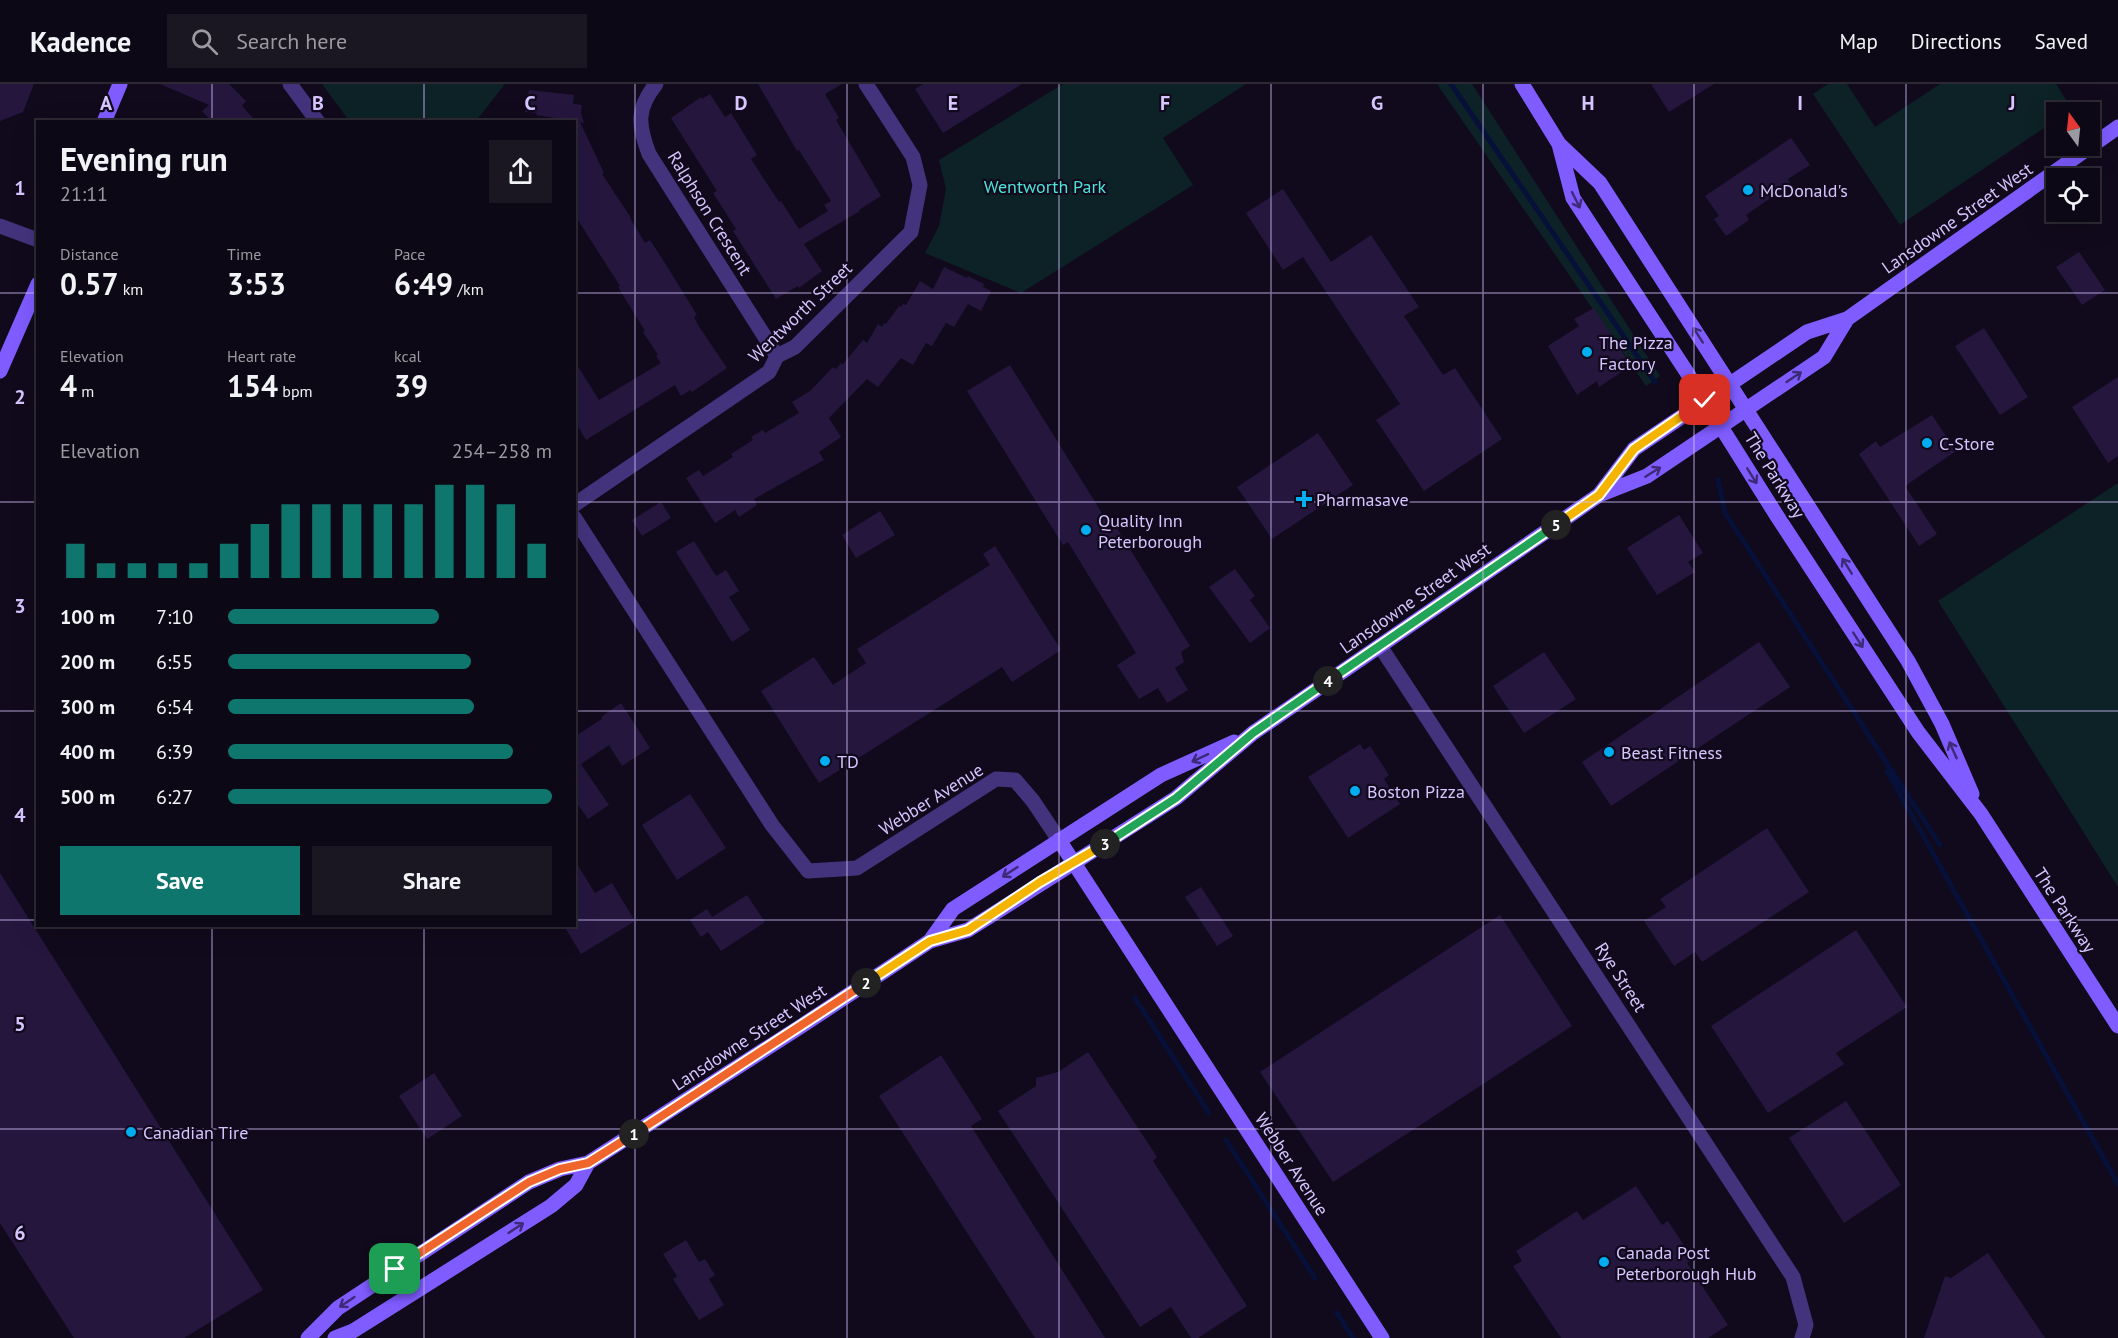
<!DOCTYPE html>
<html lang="en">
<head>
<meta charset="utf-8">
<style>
	body { margin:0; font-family:"PT Sans",sans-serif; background:#1a1622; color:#f1f3f6; height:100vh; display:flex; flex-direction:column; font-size:22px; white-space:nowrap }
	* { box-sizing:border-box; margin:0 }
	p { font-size:20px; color:#9a9aa0 }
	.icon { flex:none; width:33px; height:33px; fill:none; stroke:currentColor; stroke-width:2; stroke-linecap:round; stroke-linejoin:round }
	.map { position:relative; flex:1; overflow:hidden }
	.sheet { position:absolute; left:36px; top:36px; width:540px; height:807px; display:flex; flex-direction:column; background:#0c0815; border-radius:0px; box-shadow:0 6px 24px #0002,0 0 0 2px #2c2934 }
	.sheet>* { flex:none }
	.needle { width:39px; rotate:345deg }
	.fabs { position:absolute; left:2046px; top:18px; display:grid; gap:12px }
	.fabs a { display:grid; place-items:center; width:54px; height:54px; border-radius:0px; background:#0c0815; box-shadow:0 6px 24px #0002,0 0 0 2px #2c2934; font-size:30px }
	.pin { position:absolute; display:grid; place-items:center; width:51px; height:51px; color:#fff; margin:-26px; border-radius:12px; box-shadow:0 3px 9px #0006 }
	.km { position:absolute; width:30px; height:30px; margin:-15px; border-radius:50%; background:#222; color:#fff; font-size:16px; line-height:30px; text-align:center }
	.round { display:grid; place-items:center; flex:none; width:63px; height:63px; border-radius:0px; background:#1a1622 }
	.headline { display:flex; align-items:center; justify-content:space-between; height:102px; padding:0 24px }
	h1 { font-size:33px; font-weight:600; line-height:45px }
	.stats { display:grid; grid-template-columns:repeat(3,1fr); gap:9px; height:102px; padding:6px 24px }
	.stats div { display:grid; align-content:center }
	.stats b { font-size:30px; font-weight:600 }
	.stats small { font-size:16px; font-weight:400 }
	.stats p { font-size:16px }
	.chart { height:168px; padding:12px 24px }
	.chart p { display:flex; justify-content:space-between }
	.chart svg { width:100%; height:108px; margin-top:6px; stroke:#0f766e; stroke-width:6 }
	.primary-button { display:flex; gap:12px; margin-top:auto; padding:12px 24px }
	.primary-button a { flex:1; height:69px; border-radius:0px; background:#0f766e; color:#fff; font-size:24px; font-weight:600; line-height:69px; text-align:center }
	.primary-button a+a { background:#1a1622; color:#f1f3f6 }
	ul { padding:0 24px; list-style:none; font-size:20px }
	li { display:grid; grid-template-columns:96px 72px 1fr; align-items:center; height:45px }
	li i { height:15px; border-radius:8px; background:#0f766e }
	header { display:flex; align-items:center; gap:36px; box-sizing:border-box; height:84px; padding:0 30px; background:#0c0815; border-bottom:2px solid #2c2934 }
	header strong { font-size:28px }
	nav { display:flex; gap:33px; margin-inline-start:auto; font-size:21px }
	.search { width:420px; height:54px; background:#1a1622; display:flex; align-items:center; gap:15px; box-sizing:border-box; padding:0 21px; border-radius:0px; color:#9a9aa0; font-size:22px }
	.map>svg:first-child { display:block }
	.green { fill:#0d2226 }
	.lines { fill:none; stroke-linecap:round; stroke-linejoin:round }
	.stream { stroke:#061039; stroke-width:5 }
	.building { fill:#25163e }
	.street { stroke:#43337d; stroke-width:15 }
	.secondary { stroke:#7e5cff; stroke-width:15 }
	.oneway { stroke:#3c2b77 }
	.split-1-casing { stroke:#fff; stroke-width:12 }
	.split-2-casing { stroke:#fff; stroke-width:12 }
	.split-3-casing { stroke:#fff; stroke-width:12 }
	.split-4-casing { stroke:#fff; stroke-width:12 }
	.split-5-casing { stroke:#fff; stroke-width:12 }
	.split-6-casing { stroke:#fff; stroke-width:12 }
	.split-1 { stroke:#f0652b; stroke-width:8 }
	.split-2 { stroke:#f0652b; stroke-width:8 }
	.split-3 { stroke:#f5b400; stroke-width:8 }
	.split-4 { stroke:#22a559; stroke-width:8 }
	.split-5 { stroke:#22a559; stroke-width:8 }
	.split-6 { stroke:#f5b400; stroke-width:8 }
	.grid { fill:none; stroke:#d6c5ff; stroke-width:1.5; stroke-opacity:0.55 }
	.poi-dot { fill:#00adf0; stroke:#100a1c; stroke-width:2 }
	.labels { text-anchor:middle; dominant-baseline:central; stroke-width:4.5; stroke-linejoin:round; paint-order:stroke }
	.park-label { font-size:18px; fill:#4de3d8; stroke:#100a1c }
	.poi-label { font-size:18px; fill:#d6c5ff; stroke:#100a1c; text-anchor:start }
	.street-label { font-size:18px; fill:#d6c5ff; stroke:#100a1c }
	.grid-label { font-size:20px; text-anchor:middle; font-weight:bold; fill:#d6c5ff; stroke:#100a1c; stroke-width:4.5; stroke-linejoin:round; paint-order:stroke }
</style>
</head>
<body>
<header>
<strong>Kadence</strong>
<div class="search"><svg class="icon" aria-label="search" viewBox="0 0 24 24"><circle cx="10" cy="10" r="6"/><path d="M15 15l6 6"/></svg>Search here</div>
<nav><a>Map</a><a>Directions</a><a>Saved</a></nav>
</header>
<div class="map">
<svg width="2118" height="1254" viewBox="0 0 2118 1254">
	<rect width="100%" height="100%" fill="#100a1c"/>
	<path class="green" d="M322,0H505L476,37L350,38Z
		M1063,0H1246L1163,54L1193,101L1021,209L925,169L939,142L946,105L939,76Z
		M1437,0H1472L1660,292L1646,302Z
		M1828,0H1847L1875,43L1940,0H2056L2072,25L2067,28H2056V36L1900,141L1813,10Z
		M2118,399V803L1938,517Z"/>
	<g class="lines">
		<path class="stream" d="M1451,0L1655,298
			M1718,396L1725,429L1940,761L1865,646
			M1887,687L2118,1100
			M1135,914L1209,1029
			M1226,1056L1315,1194
			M1337,1229L1353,1254"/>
	</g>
	<path class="building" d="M0,0H34L23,28L0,37Z
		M160,0H229L246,17L242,22L257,38H212L202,27L209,21Z
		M758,0H842L825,10L839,34L836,36L881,112L859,126L860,127L804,160L822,187L799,204L798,202L776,215L733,147L736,145L713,109L717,107L671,34L701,13L702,15L710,10L725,33L731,29L757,71L751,75L779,118L781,117L799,145L828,127L824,121L831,117L799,66L797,67Z
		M923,0H1022L943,49L915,5Z
		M1651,0H1714L1669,28Z
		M529,6L574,11L573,20L582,21L581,29L584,39L580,38L604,89L602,90L631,134H630L645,159L650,156L663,176L697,231L694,233L698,241L727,284L692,308L690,306L681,312L675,301L586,356L574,336V276L599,316L661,279L656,272L658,271L643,248L645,247L618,203L620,202L574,130V37L536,31L537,29L525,28Z
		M1791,54L1810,81L1788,95L1791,100L1746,131L1749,136L1726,152L1714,135L1719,132L1705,112Z
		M1283,105L1331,178L1371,151L1419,223L1404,232L1443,291L1455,284L1502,355L1424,407L1376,336L1400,320L1303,173L1283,186L1246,129Z
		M2079,168L2105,206L2082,221L2056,183Z
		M944,183L967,194L968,192L984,200L983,203L991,207L981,227L968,220L954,243L946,239L932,262L926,259L913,281L901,274L878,303L867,295L829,334L841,353L819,368L824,376L754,415L757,421L739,433L735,426L715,439L686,394L699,386L703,392L733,373L731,370L753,356L751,353L763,346L765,349L799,329L792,318L810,307L833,283L836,285L841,279L843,280L863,256L867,259L878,240L882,243L884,239L886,240L899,222L901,223L903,220L906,221L920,197L933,205Z
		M1594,224L1626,274L1623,287L1599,303L1597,297L1577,311L1548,262L1579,242L1574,235Z
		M1984,244L2028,313L2000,331L1955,262Z
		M1010,281L1105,434L1109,431L1190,562L1181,568L1184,578L1175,584L1188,606L1167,619L1158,604L1139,615L1117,581L1136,569L1068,458L1063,461L967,307Z
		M2118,293V372L2108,379L2072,323Z
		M1932,331L1956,367L1905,402L1937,450L1919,462L1859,370L1876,357L1880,363Z
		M1318,349L1353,401L1272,455L1237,403Z
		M661,418L671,434L642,452L632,436Z
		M880,427L895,451L856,474L842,451Z
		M1679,431L1703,469L1688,478L1695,488L1657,511L1627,464Z
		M694,457L716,492L726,486L739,507L729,513L750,546L732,558L676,468Z
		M995,462L1061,566L1012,598L1002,583L819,699L761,607L814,573L833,601L866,579L857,565L990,481L983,470Z
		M1235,485L1255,512L1250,516L1270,544L1250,559L1209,503Z
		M1759,558L1790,603L1611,722L1582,678Z
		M1544,568L1576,615L1524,649L1493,602Z
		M621,619L650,664L622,682L609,661L581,680L609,721L588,735L574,715V653L602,635L601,633Z
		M1360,660L1364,666L1370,662L1389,691L1384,695L1400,720L1348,754L1308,693Z
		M690,710L726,764L677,796L642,741Z
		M1767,744L1809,808L1702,878L1695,868L1674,882L1644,837L1666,823L1660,815Z
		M574,775L595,809L612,799L635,837L581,870L564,842H574Z
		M0,789L263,1206L184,1254H74L0,1139Z
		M1201,803L1233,852L1217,862L1185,813Z
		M747,811L765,838L721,867L708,848L701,853L690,836L707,825L712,833Z
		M1500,831L1572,942L1333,1098L1260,988Z
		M1856,846L1907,923L1836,969L1844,980L1768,1029L1711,942Z
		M1088,968L1157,1073L1153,1077L1247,1222L1198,1254H1191L1171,1223L1140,1243L998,1027L1036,1002V994L1058,988Z
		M941,971L982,1035L971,1042L1105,1254H1035L879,1012Z
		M434,989L462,1032L427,1055L399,1012Z
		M1846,1017L1901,1101L1844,1139L1789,1054Z
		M1636,1102L1662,1141L1668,1137L1693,1175L1687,1179L1728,1241L1708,1254H1561L1513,1182L1522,1177L1516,1167L1577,1127L1583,1136Z
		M686,1156L699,1178L705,1175L715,1191L709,1195L724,1221L699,1236L673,1195L677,1192L663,1170Z
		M1988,1169L2045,1254H1924L1945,1192L1951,1194Z"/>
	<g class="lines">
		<path class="street" d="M290,0L318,38
			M656,0C636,25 638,41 649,70L777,272
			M0,142L38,156
			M574,421L769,288L777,272L795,263L911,148L920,101L913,73L866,0
			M574,433L772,741L808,787L857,784L996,695L1015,696L1033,717L1059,756
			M1380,562L1793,1193L1806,1241L1802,1254"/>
		<path class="secondary" d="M1522,0L1559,60L1600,99L1873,523L1908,577L1942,640L1972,710
			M104,38L120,0
			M1559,60L1573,114L1686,287L1777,432L1918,648L1981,730L2118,942
			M0,287L38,200
			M1599,411L1634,365L1807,248L1847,235L2118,43
			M1059,756L1382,1254
			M930,857L953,825L1161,691L1234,658
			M308,1254L338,1224L529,1098L560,1085L588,1079L803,941L930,857L968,846L1176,714L1253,649L1573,429L1599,411L1647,392L1824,273L1847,235
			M335,1254L353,1247L551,1122L576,1101L588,1079"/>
	</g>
	<defs><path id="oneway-shaft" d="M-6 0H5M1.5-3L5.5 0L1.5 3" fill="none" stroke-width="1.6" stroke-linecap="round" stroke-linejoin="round" transform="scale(1.5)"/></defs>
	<g class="oneway">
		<use href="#oneway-shaft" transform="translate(1576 116) rotate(63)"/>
		<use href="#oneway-shaft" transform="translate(1698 251) rotate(-123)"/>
		<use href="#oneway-shaft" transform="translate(1794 293) rotate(-34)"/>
		<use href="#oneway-shaft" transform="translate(1653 388) rotate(-32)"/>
		<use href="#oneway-shaft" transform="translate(1752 392) rotate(58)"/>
		<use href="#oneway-shaft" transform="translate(1847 482) rotate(-122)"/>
		<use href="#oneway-shaft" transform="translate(1858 556) rotate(57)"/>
		<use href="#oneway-shaft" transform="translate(1953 666) rotate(-114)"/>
		<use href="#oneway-shaft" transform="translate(1200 674) rotate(155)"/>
		<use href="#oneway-shaft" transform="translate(1010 788) rotate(147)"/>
		<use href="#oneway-shaft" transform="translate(516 1144) rotate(-33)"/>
		<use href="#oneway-shaft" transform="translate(347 1218) rotate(146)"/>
	</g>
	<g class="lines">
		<defs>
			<path id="split-1" d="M395,1185L529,1098L560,1085L588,1079L634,1050"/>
			<path id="split-2" d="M634,1050L866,899"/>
			<path id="split-3" d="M866,899L930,857L968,846L1040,798L1105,760"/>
			<path id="split-4" d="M1105,760L1176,714L1253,649L1328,597"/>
			<path id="split-5" d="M1328,597L1556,441"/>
			<path id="split-6" d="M1556,441L1599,411L1634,365L1705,316"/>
		</defs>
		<use href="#split-1" class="split-1-casing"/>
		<use href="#split-2" class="split-2-casing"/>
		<use href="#split-3" class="split-3-casing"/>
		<use href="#split-4" class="split-4-casing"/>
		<use href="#split-5" class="split-5-casing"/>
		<use href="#split-6" class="split-6-casing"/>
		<use href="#split-1" class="split-1"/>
		<use href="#split-2" class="split-2"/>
		<use href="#split-3" class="split-3"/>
		<use href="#split-4" class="split-4"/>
		<use href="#split-5" class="split-5"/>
		<use href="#split-6" class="split-6"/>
	</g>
	<path class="grid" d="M212,0V38M424,0V38M635,0V1254M847,0V1254M1059,0V1254M1271,0V1254M1483,0V1254M1694,0V1254M1906,0V1254M0,209H38M574,209H2118M0,418H38M574,418H2118M0,627H38M574,627H2118M0,836H38M574,836H2118M212,842V1254M424,842V1254M0,1045H2118"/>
	<g class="poi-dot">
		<circle cx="1748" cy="106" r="6"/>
		<circle cx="1587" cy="268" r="6"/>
		<circle cx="1927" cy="359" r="6"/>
		<path d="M1301 406h6v6h6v6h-6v6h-6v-6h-6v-6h6z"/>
		<circle cx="1086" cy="446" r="6"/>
		<circle cx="1609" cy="668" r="6"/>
		<circle cx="825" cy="677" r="6"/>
		<circle cx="1355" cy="707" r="6"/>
		<circle cx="131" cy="1048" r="6"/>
		<circle cx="1604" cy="1178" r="6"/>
	</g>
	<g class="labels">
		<g class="park-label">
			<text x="1045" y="102">Wentworth Park</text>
		</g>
		<g class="poi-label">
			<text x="1760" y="106">McDonald's</text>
			<text x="1599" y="258">The Pizza<tspan x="1599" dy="21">Factory</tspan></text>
			<text x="1939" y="359">C-Store</text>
			<text x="1316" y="415">Pharmasave</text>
			<text x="1098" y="436">Quality Inn<tspan x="1098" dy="21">Peterborough</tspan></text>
			<text x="1621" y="668">Beast Fitness</text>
			<text x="837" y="677">TD</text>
			<text x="1367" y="707">Boston Pizza</text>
			<text x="143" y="1048">Canadian Tire</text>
			<text x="1616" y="1168">Canada Post<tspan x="1616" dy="21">Peterborough Hub</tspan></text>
		</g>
		<g class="street-label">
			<text transform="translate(710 129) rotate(58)">Ralphson Crescent</text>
			<text transform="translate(1957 134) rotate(-35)">Lansdowne Street West</text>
			<text transform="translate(800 228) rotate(-44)">Wentworth Street</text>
			<text transform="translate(1775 391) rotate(58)">The Parkway</text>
			<text transform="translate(1415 514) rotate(-35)">Lansdowne Street West</text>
			<text transform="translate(931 715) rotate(-32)">Webber Avenue</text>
			<text transform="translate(2065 826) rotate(57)">The Parkway</text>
			<text transform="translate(1621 893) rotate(57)">Rye Street</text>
			<text transform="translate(749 953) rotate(-33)">Lansdowne Street West</text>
			<text transform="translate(1292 1080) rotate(57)">Webber Avenue</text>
		</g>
	</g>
	<g class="grid-label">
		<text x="106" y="26">A</text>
		<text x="318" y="26">B</text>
		<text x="530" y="26">C</text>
		<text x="741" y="26">D</text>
		<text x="953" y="26">E</text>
		<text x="1165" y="26">F</text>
		<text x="1377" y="26">G</text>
		<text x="1588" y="26">H</text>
		<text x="1800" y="26">I</text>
		<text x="2012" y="26">J</text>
		<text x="20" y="111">1</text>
		<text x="20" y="320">2</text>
		<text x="20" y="529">3</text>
		<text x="20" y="738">4</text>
		<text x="20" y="947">5</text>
		<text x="20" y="1156">6</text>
	</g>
</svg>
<div class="fabs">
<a><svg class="needle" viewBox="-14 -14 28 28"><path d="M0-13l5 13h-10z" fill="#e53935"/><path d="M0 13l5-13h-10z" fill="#9a9aa0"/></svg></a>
<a><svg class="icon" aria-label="locate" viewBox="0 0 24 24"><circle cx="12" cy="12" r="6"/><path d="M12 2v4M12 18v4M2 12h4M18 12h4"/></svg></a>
</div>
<div class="pin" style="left:395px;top:1185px;background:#1e9e55"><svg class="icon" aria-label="arrive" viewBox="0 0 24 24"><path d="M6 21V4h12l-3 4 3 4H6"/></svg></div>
<div class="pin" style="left:1705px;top:316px;background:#d93025"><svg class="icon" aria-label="check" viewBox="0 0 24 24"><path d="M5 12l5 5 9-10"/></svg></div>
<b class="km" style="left:634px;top:1050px">1</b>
<b class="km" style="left:866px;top:899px">2</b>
<b class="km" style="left:1105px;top:760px">3</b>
<b class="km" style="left:1328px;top:597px">4</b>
<b class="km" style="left:1556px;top:441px">5</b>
<section class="sheet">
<div class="headline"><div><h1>Evening run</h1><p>21:11</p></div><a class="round"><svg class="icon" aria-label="share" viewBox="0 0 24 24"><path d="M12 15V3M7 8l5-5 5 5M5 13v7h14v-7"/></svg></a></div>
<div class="stats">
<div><p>Distance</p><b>0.57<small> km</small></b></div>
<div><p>Time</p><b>3:53</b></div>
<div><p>Pace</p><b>6:49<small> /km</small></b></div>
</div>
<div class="stats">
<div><p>Elevation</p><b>4<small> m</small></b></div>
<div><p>Heart rate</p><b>154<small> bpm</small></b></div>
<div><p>kcal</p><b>39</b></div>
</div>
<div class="chart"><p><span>Elevation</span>254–258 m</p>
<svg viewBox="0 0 160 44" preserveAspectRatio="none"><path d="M5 44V30M15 44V38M25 44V38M35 44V38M45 44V38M55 44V30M65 44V22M75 44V14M85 44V14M95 44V14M105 44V14M115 44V14M125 44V6M135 44V6M145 44V14M155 44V30"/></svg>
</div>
<ul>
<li><b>100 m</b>7:10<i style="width:65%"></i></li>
<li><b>200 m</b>6:55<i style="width:75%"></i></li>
<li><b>300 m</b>6:54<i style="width:76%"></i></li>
<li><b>400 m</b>6:39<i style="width:88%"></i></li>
<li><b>500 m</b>6:27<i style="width:100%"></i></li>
</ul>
<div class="primary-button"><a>Save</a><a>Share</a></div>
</section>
</div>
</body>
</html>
